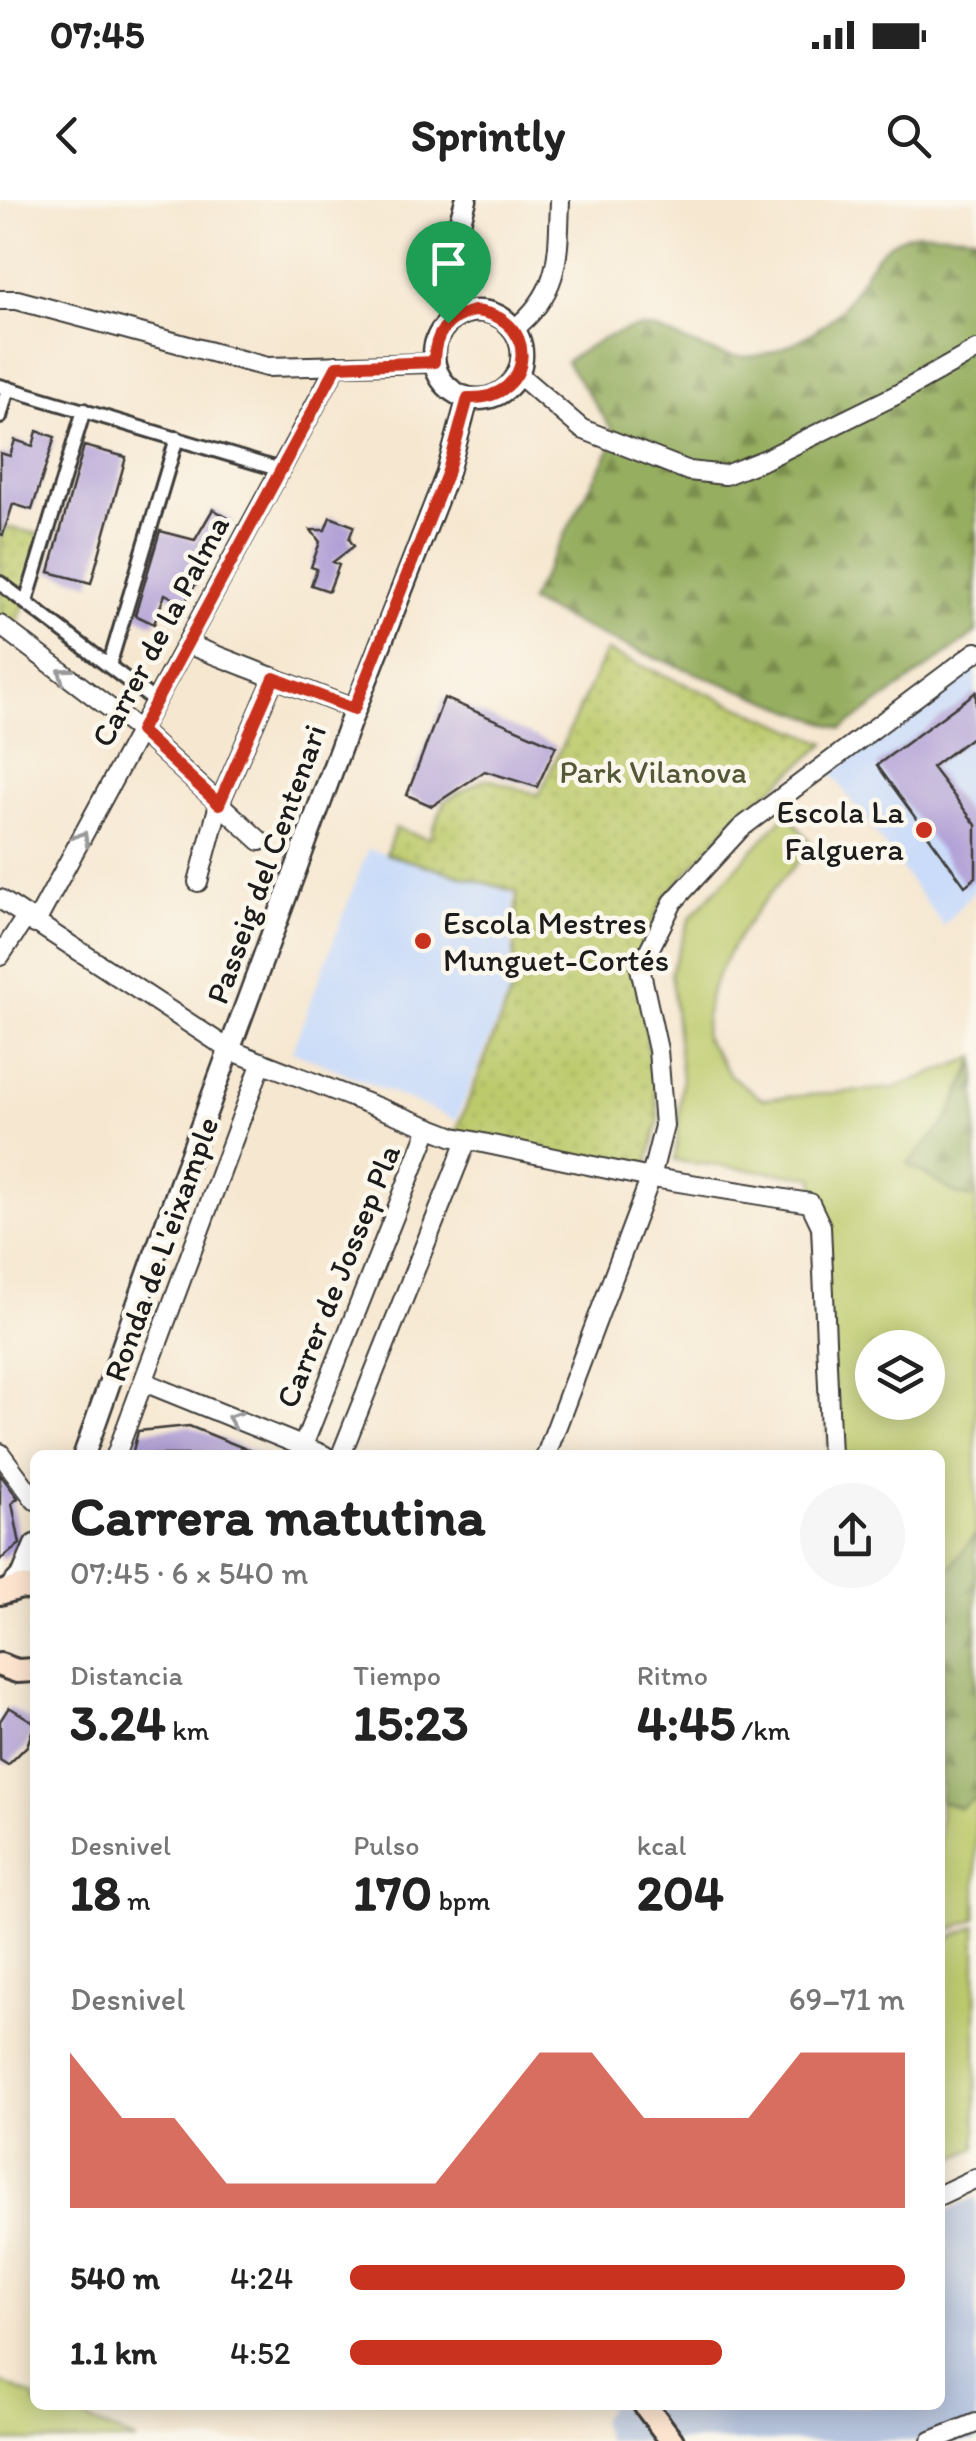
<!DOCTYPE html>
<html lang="es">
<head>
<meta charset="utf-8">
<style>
	body { margin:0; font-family:Itim,sans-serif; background:#f6f6f6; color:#222; height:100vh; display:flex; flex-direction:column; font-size:38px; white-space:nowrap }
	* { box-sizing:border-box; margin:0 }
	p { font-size:32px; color:#767676 }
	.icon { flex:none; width:55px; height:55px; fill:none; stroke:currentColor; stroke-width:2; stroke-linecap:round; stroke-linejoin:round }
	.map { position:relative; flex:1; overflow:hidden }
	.drawer { position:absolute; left:30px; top:1250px; width:915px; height:960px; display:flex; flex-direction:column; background:#fff; border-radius:15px; box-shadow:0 5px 25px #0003 }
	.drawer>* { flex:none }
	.controls { position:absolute; left:855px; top:1130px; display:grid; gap:20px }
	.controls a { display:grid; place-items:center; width:90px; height:90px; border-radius:50%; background:#fff; box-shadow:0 5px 25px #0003; font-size:50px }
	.pin { position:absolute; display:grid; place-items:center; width:85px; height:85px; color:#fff; margin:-102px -42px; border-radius:50% 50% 50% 0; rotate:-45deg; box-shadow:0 0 10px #0007 }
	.pin .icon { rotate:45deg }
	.round { display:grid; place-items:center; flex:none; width:105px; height:105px; border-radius:52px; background:#f6f6f6 }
	.overview { display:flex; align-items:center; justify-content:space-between; height:170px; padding:0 40px }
	h1 { font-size:55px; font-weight:700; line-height:75px }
	.metrics { display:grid; grid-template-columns:repeat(3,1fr); gap:15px; height:170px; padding:10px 40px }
	.metrics div { display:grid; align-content:center }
	.metrics b { font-size:50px; font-weight:700 }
	.metrics small { font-size:28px; font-weight:400 }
	.metrics p { font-size:28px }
	.chart { height:280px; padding:20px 40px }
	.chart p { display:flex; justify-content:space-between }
	.chart svg { width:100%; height:180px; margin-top:10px; fill:#c8321e; opacity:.7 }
	ul { padding:0 40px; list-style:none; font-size:32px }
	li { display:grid; grid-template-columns:160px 120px 1fr; align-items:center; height:75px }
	li i { height:25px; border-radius:12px; background:#c8321e }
	.status { display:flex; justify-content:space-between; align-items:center; height:70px; padding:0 50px; background:#fff; direction:ltr }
	.status svg { height:28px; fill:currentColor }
	header { display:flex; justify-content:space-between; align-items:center; height:130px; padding:0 40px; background:#fff; font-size:45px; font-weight:700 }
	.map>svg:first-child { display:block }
	.built { fill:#cadcf9 }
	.industrial { fill:#b7c5de }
	.green { fill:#bdca6c; stroke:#6c7344; stroke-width:2.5; fill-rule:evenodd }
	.forest { fill:url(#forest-firs); stroke:#59653e; stroke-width:2.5 }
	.park { fill:url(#park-dots); stroke:#6c7344; stroke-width:2.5 }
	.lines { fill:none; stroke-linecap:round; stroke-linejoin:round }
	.stream { stroke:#51bfc6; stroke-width:5 }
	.building { fill:#ae9dd5 }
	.pedestrian-casing { stroke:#3d3a37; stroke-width:18 }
	.minor-casing { stroke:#3d3a37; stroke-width:22 }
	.tertiary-casing { stroke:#3d3a37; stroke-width:25 }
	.secondary-casing { stroke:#3d3a37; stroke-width:28 }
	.pedestrian { stroke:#fff; stroke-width:12 }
	.minor { stroke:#fff; stroke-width:18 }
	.tertiary { stroke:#fff; stroke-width:20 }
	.secondary { stroke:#fde5d0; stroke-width:22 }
	.oneway { stroke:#999 }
	.route-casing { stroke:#fff; stroke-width:20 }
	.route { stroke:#c8321e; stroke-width:12 }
	.poi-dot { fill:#c8321e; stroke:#fbf7ec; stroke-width:4 }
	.labels { text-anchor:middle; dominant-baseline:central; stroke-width:9; stroke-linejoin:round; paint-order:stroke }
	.street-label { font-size:32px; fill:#1c1c1c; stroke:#fbf7ec }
	.park-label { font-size:32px; fill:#545938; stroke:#fbf7ec }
	.poi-label { font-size:32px; fill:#1c1c1c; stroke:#fbf7ec; text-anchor:end }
</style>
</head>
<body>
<div class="status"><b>07:45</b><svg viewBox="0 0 49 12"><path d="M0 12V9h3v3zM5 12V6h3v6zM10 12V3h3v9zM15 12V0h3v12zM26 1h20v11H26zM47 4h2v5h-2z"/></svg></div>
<header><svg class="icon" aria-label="back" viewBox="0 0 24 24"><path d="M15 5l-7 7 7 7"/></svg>Sprintly<svg class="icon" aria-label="search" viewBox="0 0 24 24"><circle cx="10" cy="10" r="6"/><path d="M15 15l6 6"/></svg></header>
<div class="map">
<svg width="976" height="2241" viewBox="0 0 976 2241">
	<defs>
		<pattern id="forest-firs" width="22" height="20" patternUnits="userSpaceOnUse" patternTransform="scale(2.5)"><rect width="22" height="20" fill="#96ae60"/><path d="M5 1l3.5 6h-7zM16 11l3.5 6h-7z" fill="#7a8d4e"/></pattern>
		<pattern id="park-dots" width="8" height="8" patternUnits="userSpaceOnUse" patternTransform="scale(2.5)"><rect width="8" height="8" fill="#bdca6c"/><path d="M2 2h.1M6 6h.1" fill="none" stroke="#a2ad5d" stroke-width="1.8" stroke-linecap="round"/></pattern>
	</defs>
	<rect width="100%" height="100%" fill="#fbf7ec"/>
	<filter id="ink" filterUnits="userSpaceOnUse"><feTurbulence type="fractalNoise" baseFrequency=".01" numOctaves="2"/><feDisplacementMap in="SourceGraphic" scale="20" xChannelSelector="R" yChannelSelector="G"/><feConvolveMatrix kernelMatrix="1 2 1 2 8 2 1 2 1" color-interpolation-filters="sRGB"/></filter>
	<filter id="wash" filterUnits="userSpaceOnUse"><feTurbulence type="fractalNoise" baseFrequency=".0048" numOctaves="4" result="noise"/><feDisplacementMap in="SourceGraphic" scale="40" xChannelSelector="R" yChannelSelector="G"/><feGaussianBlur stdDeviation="2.25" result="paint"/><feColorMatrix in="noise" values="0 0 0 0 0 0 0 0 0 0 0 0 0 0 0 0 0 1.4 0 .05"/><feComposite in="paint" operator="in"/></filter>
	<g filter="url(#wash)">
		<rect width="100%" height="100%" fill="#f6e7d0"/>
		<path class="built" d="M976,462V689L943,726L830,571Z
			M368,649L514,693L510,790L456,920L292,851Z"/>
		<path class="industrial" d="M976,1997V2241H606L600,2220L609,2205H940V2013Z"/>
		<path class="green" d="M787,613L813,646C772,689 732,735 711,791C706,805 706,822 704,837L730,875L762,899L894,888L976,857L947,921L909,964L958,995L976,998V1334L940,1380V1255H830L814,977L675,961L682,880L671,772L690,718ZM872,1148H928V1202H872Z
			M976,1597V1719L940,1734V1601L960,1608Z
			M976,1726V1948L940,1965V1741Z
			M0,2182L35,2197V2205H53L136,2241H0Z"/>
		<path class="forest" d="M919,32L976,36V433L842,529L615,442L529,402L617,236L566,162C587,146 629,120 658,130C694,143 727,166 768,153C792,146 823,129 840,110C870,75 868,44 919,32Z
			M976,861V998L958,995L908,964L947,921Z
			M976,1334V1597L960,1608L940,1601V1380Z"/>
		<path class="park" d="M0,326L45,335L14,436L0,425Z
			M606,451L826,543L735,620L665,697L636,761L659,919L648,964L627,973L454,937L512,790L517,692L386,654L395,628L429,639L445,601L486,578L539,595Z"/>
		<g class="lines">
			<path class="stream" d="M0,2240L2,2241"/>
		</g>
		<g id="blocks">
			<path class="building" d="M37,231L55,237L32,310L13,304L3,335L0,334V253L10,256L15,240L33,246Z
				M84,246L126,257L91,383L49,372Z
				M213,309L233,321L184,404L165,394L154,424L135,415L160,331L195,340Z
				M330,317L354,326L349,339L354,346L333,362L339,365L329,391L311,385L317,369L311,367L320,342L311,330H325Z
				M976,492V534L932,567L976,625V677L965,686L877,565Z
				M444,498L556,546L537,587L485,571L432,606L407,595Z
				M189,1226L259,1254V1255H132L138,1231Z
				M0,1274L18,1298L12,1303L20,1344L0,1360Z
				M9,1507L35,1523L27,1546L8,1565L0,1560V1521Z"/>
		</g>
	</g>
	<g filter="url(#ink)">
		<use href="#blocks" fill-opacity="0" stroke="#3d3a37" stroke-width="2.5"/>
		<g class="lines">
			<defs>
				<path id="pedestrian" d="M0,186L281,270
					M0,217L8,188
					M0,383L156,502
					M26,402L84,210
					M109,466L177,238"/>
				<path id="minor" d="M0,100H17L267,167L435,163
					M514,129C561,92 558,55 560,0
					M518,174L582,229L689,271L725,275L766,259L896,195L976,150
					M0,425L140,531L260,641
					M187,444L354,509
					M198,682L219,604L274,478
					M0,699L230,850L454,937L641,976L810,1003L821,1026L831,1255
					M35,724L337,165
					M0,756L26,717
					M144,1182L324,1255
					M303,1246L429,928
					M0,1253L35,1300
					M116,1255L262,862
					M341,1255L467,940
					M546,1255L651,977L664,926L658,850L640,768L673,702L741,628L976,452
					M940,1995L976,1978
					M931,2241L976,2223"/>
				<path id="tertiary" d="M434 155a44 44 0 1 1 88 0a44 44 0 1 1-88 0Z
					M460,115L447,68L466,0
					M84,1255L181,981L349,525L447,274L468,198
					M10,1388L23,1374L35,1345"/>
				<path id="secondary" d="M0,1393L21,1387L35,1389
					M0,1465L17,1471L35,1470
					M645,2205L672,2241"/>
			</defs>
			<use href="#pedestrian" class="pedestrian-casing"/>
			<use href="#minor" class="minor-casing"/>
			<use href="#tertiary" class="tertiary-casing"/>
			<use href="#secondary" class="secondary-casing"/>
			<use href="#pedestrian" class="pedestrian"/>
			<use href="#minor" class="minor"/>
			<use href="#tertiary" class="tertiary"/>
			<use href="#secondary" class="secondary"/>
		</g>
		<defs><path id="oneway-chevron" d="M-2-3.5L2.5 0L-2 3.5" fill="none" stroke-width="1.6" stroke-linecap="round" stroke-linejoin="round" transform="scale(2.5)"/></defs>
		<g class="oneway">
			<use href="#oneway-chevron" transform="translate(64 474) rotate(-143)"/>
			<use href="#oneway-chevron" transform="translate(82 638) rotate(-61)"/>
			<use href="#oneway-chevron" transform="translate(234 1219) rotate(-158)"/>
		</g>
	</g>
	<g class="lines" filter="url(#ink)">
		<defs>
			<path id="route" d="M473,111C541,115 536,201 468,198L447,274L354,509L274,478L219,604L140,531L337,166L434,162C434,135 446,118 473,111Z"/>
		</defs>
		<use href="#route" class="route-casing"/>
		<use href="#route" class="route"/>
	</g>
	<g class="poi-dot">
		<circle cx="924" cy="630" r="10"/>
		<circle cx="423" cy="741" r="10"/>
	</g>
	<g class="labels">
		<g class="street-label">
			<text transform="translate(160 431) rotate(-62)">Carrer de la Palma</text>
			<text transform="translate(266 664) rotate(-70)">Passeig del Centenari</text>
			<text transform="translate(161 1049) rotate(-70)">Ronda de L'eixample</text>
			<text transform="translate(338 1076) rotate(-68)">Carrer de Jossep Pla</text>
		</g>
		<g class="park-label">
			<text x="653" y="572">Park Vilanova</text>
		</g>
		<g class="poi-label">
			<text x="904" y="612">Escola La<tspan x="904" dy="37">Falguera</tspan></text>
			<text x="443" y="723" text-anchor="start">Escola Mestres<tspan x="443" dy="37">Munguet-Cortés</tspan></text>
		</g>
	</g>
</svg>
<div class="controls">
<a><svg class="icon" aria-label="layers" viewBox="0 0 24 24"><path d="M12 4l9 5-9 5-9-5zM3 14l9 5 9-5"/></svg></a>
</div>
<div class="pin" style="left:448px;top:123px;background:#1e9e55"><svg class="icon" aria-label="arrive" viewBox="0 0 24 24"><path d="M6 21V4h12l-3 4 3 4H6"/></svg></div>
<section class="drawer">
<div class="overview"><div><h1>Carrera matutina</h1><p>07:45 · 6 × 540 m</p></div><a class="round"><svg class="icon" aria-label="share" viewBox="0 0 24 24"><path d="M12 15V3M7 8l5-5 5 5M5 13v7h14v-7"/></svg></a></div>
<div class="metrics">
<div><p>Distancia</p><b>3.24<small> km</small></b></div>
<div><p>Tiempo</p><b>15:23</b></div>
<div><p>Ritmo</p><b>4:45<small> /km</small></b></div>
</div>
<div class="metrics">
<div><p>Desnivel</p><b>18<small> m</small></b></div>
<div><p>Pulso</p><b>170<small> bpm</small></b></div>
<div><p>kcal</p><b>204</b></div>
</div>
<div class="chart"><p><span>Desnivel</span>69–71 m</p>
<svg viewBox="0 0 160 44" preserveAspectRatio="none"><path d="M0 44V6L10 22L20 22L30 38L40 38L50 38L60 38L70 38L80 22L90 6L100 6L110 22L120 22L130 22L140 6L150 6L160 6V44z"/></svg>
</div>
<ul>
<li><b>540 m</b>4:24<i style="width:100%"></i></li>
<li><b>1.1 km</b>4:52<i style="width:67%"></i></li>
</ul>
</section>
</div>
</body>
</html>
